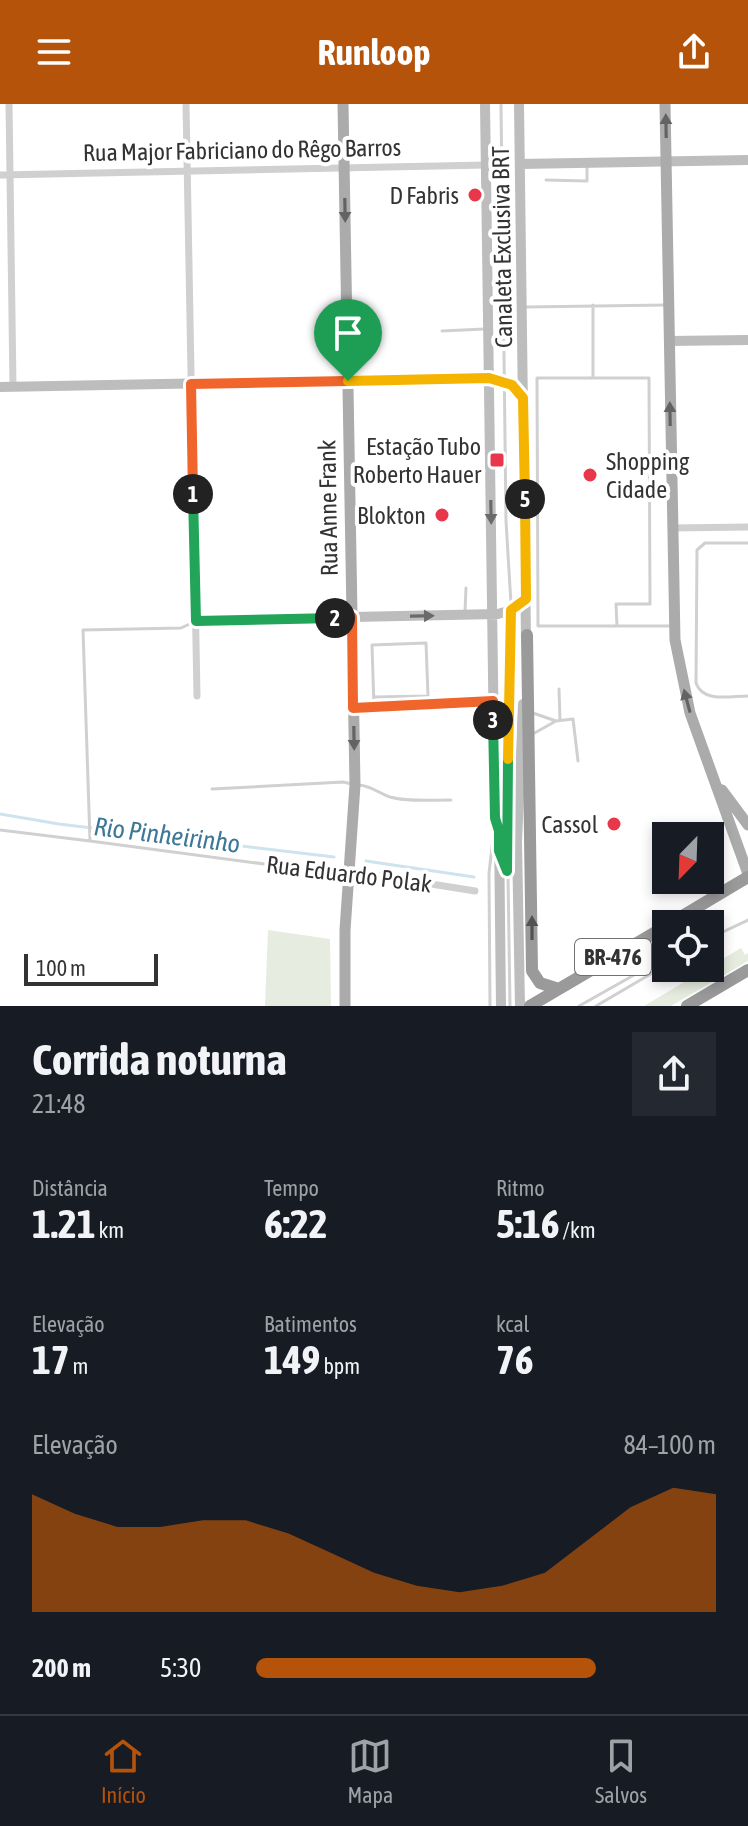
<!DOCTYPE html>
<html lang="pt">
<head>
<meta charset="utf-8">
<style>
	body { margin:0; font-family:"Asap Condensed",sans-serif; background:#242831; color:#f1f3f6; height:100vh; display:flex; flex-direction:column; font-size:30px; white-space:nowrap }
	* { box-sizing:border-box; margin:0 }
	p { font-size:26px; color:#9ea1a6 }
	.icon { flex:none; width:44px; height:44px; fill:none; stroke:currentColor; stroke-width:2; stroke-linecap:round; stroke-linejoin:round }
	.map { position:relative; height:902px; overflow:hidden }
	.drawer { display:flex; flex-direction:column; background:#171b24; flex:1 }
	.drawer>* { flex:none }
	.needle { width:52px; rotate:203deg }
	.controls { position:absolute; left:652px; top:718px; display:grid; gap:16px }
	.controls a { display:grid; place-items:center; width:72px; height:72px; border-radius:0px; background:#171b24; box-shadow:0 4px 12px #0003; font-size:40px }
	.scale { position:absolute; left:24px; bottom:20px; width:134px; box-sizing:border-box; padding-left:8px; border:4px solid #333; border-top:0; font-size:22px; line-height:28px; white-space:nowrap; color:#333; -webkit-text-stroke:6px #fff; paint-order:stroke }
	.pin { position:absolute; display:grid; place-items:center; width:68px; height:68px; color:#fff; margin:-82px -34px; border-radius:50% 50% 50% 0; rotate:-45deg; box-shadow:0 0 8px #0007 }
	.pin .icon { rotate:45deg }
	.km { position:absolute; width:40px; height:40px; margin:-20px; border-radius:50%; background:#222; color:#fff; font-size:22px; line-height:40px; text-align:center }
	.round { display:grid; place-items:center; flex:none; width:84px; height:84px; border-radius:0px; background:#242831 }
	.summary { display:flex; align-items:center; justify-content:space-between; height:136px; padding:0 32px }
	h1 { font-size:44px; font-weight:700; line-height:60px }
	.stats { display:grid; grid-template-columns:repeat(3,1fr); gap:12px; height:136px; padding:8px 32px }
	.stats div { display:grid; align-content:center }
	.stats b { font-size:40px; font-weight:700 }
	.stats small { font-size:22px; font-weight:400 }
	.stats p { font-size:22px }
	.chart { height:224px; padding:16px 32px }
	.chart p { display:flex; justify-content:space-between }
	.chart svg { width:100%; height:144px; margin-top:8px; fill:#b45309; opacity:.7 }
	ul { padding:0 32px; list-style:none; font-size:26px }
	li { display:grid; grid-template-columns:128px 96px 1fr; align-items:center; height:60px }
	li i { height:20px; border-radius:10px; background:#b45309 }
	header { display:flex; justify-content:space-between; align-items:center; height:104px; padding:0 32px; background:#b45309; color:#fff; font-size:36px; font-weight:700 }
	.dock { display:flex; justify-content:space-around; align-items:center; height:112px; border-top:2px solid #363941; background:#171b24; font-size:22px; color:#9ea1a6 }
	.dock a { display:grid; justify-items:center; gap:4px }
	.dock .active { color:#b45309 }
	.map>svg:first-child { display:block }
	.green { fill:#e6ecdf }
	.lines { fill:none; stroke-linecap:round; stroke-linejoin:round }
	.stream { stroke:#cee3ee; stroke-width:3 }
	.lane { stroke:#d0d0d0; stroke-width:3 }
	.street { stroke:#d0d0d0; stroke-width:7 }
	.secondary { stroke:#bdbdbd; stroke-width:10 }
	.primary { stroke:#ababab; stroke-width:11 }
	.highway { stroke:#9a9a9a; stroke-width:12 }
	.oneway { fill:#636363 }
	.oneway2 { fill:#6a6a6a }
	.oneway3 { fill:#525252 }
	.split-1-casing { stroke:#fff; stroke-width:16 }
	.split-2-casing { stroke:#fff; stroke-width:16 }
	.split-3-casing { stroke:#fff; stroke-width:16 }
	.split-4-casing { stroke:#fff; stroke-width:16 }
	.split-5-casing { stroke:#fff; stroke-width:16 }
	.split-6-casing { stroke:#fff; stroke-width:16 }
	.split-1 { stroke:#f0652b; stroke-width:10 }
	.split-2 { stroke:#22a559; stroke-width:10 }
	.split-3 { stroke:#f0652b; stroke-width:10 }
	.split-4 { stroke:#22a559; stroke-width:10 }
	.split-5 { stroke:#f5b400; stroke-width:10 }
	.split-6 { stroke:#f5b400; stroke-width:10 }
	.poi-dot { fill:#e8374a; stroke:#fff; stroke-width:3 }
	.labels { text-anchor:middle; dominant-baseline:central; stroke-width:8; stroke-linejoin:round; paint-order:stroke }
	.shield { fill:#fff; stroke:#707070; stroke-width:2 }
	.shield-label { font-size:22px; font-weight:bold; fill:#333 }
	.street-label { font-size:24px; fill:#333; stroke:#fff }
	.poi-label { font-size:24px; fill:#333; stroke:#fff; text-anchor:end }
	.water-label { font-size:26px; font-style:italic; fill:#3e7897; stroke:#fff }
</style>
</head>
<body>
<header><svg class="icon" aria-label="menu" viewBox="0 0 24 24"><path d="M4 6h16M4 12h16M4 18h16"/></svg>Runloop<svg class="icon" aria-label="share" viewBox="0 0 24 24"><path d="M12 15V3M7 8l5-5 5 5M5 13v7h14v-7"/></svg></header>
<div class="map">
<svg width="748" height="902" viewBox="0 0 748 902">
	<rect width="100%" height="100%" fill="#fff"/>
	<path class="green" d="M268,826L330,835L331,902H265Z
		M741,844L745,851L748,849V857L671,902H644Z"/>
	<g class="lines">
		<path class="stream" d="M0,710L59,720L334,753
			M366,757L474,773"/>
		<path class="lane" d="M501,0L506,417L511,500
			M546,76L587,77V63
			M526,203L666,201
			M442,227L484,225
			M593,273V201
			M748,439H705L697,446L696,579C703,599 730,592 748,592
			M465,507L466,484
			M194,518L181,524L83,526L90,737L325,768L346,767
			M617,522L616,500H650L649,274H537L538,522H670
			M559,585L560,616
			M374,593L428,592L426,539L372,541L374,604
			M357,604L489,597
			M533,609L556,617
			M531,631L556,617L573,615L578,657
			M498,657L507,626
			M359,681C372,682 378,689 390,693C409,698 431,696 451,696
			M212,685L343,678L352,680
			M500,723L505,707
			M0,726L90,737
			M710,834L748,816
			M490,902L489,769L494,726
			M510,902L507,703L511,508
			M579,902L666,853
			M596,902L666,861"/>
		<path class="street" d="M9,0L13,283
			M186,0L197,592
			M0,71L486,61
			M672,424L748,423
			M196,517L352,513
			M350,767L475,787"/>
		<path class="secondary" d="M485,0L495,714L499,727L501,902
			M519,0L526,536
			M520,60L748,56
			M669,237L748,236
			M0,283L489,274L512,281L523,294
			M352,513L498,510L511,506L526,495
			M520,902L517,738L523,600"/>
		<path class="primary" d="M343,0L355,681L345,826V902
			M665,0L675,536L690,609L748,770
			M722,686L748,721"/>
		<path class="highway" d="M527,531L532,867L540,879L559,885
			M669,820L748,773
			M530,902L666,822
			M687,902L748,866"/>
	</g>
	<defs><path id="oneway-solid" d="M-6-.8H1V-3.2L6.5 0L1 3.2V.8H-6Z" transform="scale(2)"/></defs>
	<g class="oneway">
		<use href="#oneway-solid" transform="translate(666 22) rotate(-91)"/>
		<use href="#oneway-solid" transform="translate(345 106) rotate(89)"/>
		<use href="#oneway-solid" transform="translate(670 310) rotate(-91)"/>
		<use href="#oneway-solid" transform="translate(687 597) rotate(-105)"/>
		<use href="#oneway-solid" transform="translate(354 634) rotate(89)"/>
	</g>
	<g class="oneway2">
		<use href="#oneway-solid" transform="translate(491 408) rotate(89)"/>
		<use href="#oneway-solid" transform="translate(422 512) rotate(-1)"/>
	</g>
	<use class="oneway3" href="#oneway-solid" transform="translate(532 824) rotate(-90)"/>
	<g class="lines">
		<defs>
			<path id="split-1" d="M193,390L191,280L348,277"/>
			<path id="split-2" d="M193,390L196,517L335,514"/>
			<path id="split-3" d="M335,514L352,513L353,604L493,597V616"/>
			<path id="split-4" d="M493,616L495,714L499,727V747L507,767L508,655"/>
			<path id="split-5" d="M508,655L511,506L526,495L525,395"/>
			<path id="split-6" d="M348,277L489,274L512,281L523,294L525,395"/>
		</defs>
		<use href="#split-1" class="split-1-casing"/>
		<use href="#split-2" class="split-2-casing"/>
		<use href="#split-3" class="split-3-casing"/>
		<use href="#split-4" class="split-4-casing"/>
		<use href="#split-5" class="split-5-casing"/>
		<use href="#split-6" class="split-6-casing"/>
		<use href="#split-1" class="split-1"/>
		<use href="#split-2" class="split-2"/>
		<use href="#split-3" class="split-3"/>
		<use href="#split-4" class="split-4"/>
		<use href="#split-5" class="split-5"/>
		<use href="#split-6" class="split-6"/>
	</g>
	<g class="poi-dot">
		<circle cx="475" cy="91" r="8"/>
		<rect x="489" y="348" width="16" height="16" rx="4"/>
		<circle cx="590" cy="371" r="8"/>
		<circle cx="442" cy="411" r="8"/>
		<circle cx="614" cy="720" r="8"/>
	</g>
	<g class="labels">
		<rect class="shield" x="575" y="835" width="76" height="36" rx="6"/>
		<g class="shield-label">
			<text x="613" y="853">BR-476</text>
		</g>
		<g class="street-label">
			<text transform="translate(242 46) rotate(-1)">Rua Major Fabriciano do Rêgo Barros</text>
			<text transform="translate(502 143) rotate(-91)">Canaleta Exclusiva BRT</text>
			<text transform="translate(328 404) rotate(-91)">Rua Anne Frank</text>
			<text transform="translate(349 770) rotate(7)">Rua Eduardo Polak</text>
		</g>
		<g class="poi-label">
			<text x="459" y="91">D Fabris</text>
			<text x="481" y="342">Estação Tubo<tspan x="481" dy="28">Roberto Hauer</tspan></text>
			<text x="606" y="357" text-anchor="start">Shopping<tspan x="606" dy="28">Cidade</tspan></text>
			<text x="426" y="411">Blokton</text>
			<text x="598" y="720">Cassol</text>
		</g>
		<g class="water-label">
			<text transform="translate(167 731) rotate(7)">Rio Pinheirinho</text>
		</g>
	</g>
</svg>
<div class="controls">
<a><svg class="needle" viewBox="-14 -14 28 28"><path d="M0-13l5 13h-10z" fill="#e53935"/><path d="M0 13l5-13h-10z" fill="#9ea1a6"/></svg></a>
<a><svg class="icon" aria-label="locate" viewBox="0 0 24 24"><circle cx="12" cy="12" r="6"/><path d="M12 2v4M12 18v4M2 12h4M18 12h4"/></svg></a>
</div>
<div class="scale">100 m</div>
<div class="pin" style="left:348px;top:277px;background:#1e9e55"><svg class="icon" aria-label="arrive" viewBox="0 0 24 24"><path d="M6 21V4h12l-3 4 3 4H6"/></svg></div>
<b class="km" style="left:193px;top:390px">1</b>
<b class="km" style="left:335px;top:514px">2</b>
<b class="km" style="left:493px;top:616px">3</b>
<b class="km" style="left:525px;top:395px">5</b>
</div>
<section class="drawer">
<div class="summary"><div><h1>Corrida noturna</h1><p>21:48</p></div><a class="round"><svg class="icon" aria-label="share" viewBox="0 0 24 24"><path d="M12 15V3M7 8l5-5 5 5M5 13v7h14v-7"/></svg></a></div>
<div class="stats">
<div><p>Distância</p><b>1.21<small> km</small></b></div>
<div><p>Tempo</p><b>6:22</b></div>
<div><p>Ritmo</p><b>5:16<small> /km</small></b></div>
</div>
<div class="stats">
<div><p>Elevação</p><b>17<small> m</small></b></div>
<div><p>Batimentos</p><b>149<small> bpm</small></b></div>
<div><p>kcal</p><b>76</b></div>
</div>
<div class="chart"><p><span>Elevação</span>84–100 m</p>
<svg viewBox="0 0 160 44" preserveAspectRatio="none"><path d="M0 44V8L10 14L20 18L30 18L40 16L50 16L60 20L70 26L80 32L90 36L100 38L110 36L120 32L130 22L140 12L150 6L160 8V44z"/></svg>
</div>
<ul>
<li><b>200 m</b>5:30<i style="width:74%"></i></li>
</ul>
</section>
<nav class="dock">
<a class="active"><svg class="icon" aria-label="home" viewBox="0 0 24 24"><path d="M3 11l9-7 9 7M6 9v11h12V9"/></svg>Início</a>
<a><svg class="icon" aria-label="map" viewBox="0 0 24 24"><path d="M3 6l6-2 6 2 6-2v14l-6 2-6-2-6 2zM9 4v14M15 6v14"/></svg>Mapa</a>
<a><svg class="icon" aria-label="saved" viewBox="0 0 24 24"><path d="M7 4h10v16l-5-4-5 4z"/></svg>Salvos</a>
</nav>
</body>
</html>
